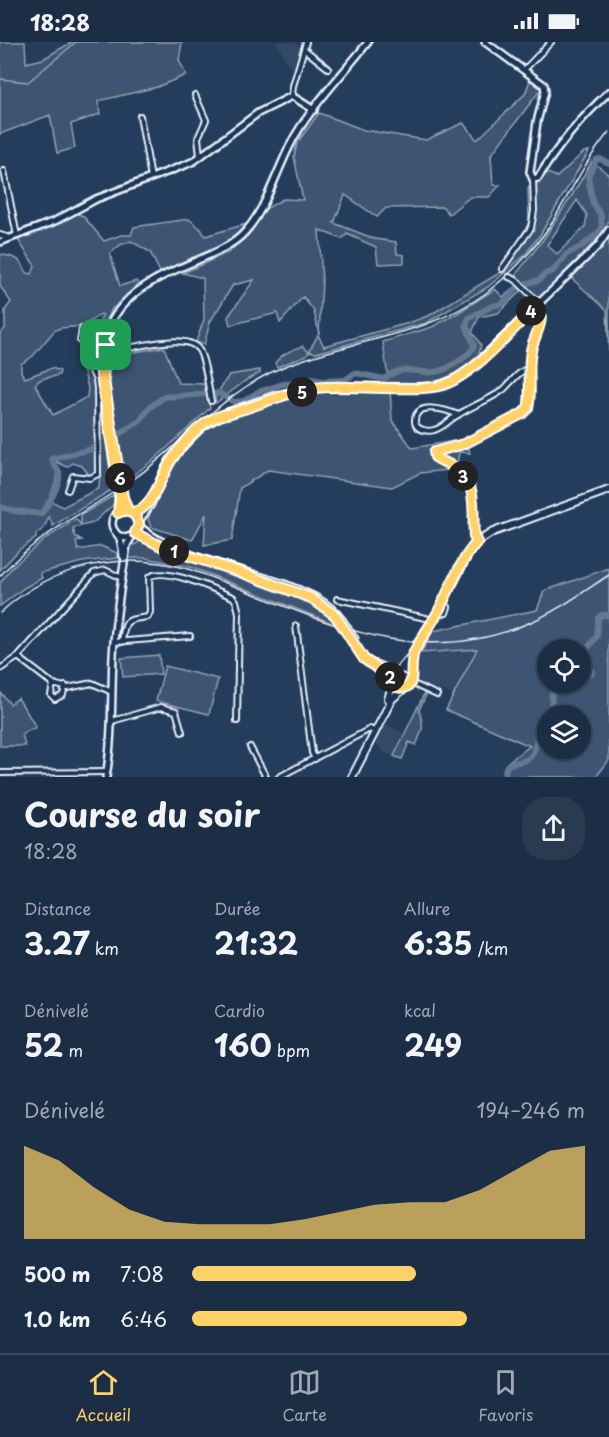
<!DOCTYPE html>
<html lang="fr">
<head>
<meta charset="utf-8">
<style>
	body { margin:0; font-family:"Playpen Sans",sans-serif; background:#293a51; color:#f1f3f6; height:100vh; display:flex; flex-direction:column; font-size:22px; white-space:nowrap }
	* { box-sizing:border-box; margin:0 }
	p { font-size:20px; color:#a0a8b3 }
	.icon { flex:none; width:33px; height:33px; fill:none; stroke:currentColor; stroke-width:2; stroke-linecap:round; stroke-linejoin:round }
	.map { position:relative; height:735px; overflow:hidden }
	.side { display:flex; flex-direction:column; background:#1c2e46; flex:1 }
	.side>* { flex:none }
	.buttons { position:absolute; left:537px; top:597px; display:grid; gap:12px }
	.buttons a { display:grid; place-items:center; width:54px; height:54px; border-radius:50%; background:#1c2e46; box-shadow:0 2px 4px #0004,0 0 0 2px #3a4a5f; font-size:30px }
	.pin { position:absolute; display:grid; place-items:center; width:51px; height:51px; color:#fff; margin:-26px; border-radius:12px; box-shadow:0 3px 9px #0006 }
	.km { position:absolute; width:30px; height:30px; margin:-15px; border-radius:50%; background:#222; color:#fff; font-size:16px; line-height:30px; text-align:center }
	.round { display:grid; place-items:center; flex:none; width:63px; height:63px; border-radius:24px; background:#293a51 }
	.summary { display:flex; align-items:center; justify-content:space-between; height:102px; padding:0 24px }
	h1 { font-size:33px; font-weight:700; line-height:45px }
	.stats { display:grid; grid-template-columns:repeat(3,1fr); gap:9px; height:102px; padding:6px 24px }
	.stats div { display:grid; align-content:center }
	.stats b { font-size:30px; font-weight:700 }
	.stats small { font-size:16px; font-weight:400 }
	.stats p { font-size:16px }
	.chart { height:168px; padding:12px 24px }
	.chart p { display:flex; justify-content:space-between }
	.chart svg { width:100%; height:108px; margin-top:6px; fill:#ffd166; opacity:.7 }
	ul { padding:0 24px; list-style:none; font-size:20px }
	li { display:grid; grid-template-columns:96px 72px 1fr; align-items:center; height:45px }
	li i { height:15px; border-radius:8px; background:#ffd166 }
	.status { display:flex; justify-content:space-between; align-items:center; height:42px; padding:0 30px; background:#1c2e46; direction:ltr }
	.status svg { height:16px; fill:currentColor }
	.tab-bar { display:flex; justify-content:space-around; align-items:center; height:84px; border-top:2px solid #3a4a5f; background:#1c2e46; font-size:16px; color:#a0a8b3 }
	.tab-bar a { display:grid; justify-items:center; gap:3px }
	.tab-bar .selected { color:#ffd166 }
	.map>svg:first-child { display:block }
	.built { fill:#334a68 }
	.green { fill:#3e5472; stroke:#93a2b5; stroke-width:1.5; fill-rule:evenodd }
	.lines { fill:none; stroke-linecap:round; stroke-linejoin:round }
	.stream { stroke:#99a8ba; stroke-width:1.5 }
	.river { stroke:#657890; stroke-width:6 }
	.street-casing { stroke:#e8f1f8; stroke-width:8 }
	.secondary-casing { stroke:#e8f1f8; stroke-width:10 }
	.primary-casing { stroke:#e8f1f8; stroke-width:10 }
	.street { stroke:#1d3557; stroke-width:4 }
	.secondary { stroke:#1d3557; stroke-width:5 }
	.primary { stroke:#1d3557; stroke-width:6 }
	.rail { stroke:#e8f1f8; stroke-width:1.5 }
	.secondary-bridge-casing { stroke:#e8f1f8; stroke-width:10; stroke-linecap:butt }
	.primary-bridge-casing { stroke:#e8f1f8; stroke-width:10; stroke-linecap:butt }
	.secondary-bridge { stroke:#1d3557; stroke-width:5 }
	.primary-bridge { stroke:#1d3557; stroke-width:6 }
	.route-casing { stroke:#fff; stroke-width:12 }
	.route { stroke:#ffd166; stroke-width:8 }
</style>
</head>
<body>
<div class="status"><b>18:28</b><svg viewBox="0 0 49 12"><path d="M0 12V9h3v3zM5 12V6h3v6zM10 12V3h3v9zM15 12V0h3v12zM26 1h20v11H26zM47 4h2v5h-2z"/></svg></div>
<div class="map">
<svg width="609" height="735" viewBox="0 0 609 735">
	<rect width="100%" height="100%" fill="#253d5d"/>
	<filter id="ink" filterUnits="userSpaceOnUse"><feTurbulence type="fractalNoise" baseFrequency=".0167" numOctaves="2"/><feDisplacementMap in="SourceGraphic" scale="12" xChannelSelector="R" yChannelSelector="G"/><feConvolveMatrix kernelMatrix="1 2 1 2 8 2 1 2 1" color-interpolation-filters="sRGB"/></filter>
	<g filter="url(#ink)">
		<path class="built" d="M276,0H296L301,8L294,32Z
			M477,606L454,653L415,639V624L421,611Z
			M383,681L404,691L394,714L385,711L374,699Z"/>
		<path class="green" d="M0,0H25L26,21L43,17L72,0H182L179,18L186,33L157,45L98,59L100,72L71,82L75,106L57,111L50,73L0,92Z
			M530,38L541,47L491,113L493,143H500L489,155H470L449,172L443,165L386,166L377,175L345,153L334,181L375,197L396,200L397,212L404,213V221L378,222L376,205L347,192L342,197L319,188L322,239L319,292L314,269L303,255L280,281L277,271L230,283L228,275L254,238L233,243L210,280L204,303L196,300L204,277L203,236L183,231L229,210L249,190L262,169L283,157L303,158L294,115L297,101L319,71L364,88L426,98L463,81L477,98L525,52Z
			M589,109L540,193L524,214L488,245L426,281L316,311L309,309L307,313L277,325L275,321C282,311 292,308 303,304L309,309L318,293L324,304L409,281L430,273L501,230L529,180L528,147L532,141L548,131L557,135L584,110Z
			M592,119L609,133V178L606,185L600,194L539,257L525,245L498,271L479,275L472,290L481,303C478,325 445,343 424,346C411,348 396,346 382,346V339L388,336L383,300L432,285L453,274L495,247L503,255L519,242L516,238L517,231L543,198L574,150ZM577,158L587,173L585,185L557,212L547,203Z
			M73,170L83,174L104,199L121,193H131L134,185L189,177L201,187L205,194L246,182L244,191L228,202L161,232L150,210L131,199L120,203L110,212L120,244L136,239L138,241L135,245L112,267L106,280H102L100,278L103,273L101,272L83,284L60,286L54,289L33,314L21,322V330L25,336L52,326L60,329L59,333C50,337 41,333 35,343L53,373L87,355L88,346L82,323L78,322L92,312L95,318L91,322L96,338L98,353L101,354L116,445L53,484L49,475L44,486L36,492V496L20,507L0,528V291L5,287V268L11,260L0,244V212C17,216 19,215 27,231L32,232L35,224L17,196L54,182ZM54,416L55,419L67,425L73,421L82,424L90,434L100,429L99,446L63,465L49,458L58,433L51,418Z
			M609,195V315L607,268L570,235Z
			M164,305L178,341L204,342L210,366L156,416L124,440L111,356L108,318L112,314Z
			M260,328V331L248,337L216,361L215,355L229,333Z
			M390,348L392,378L412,406L466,397L470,411L459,410L456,427L420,431L392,445L268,428L240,446L232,498L204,503L206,472L192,498L151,485L148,477L151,469L162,443L182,407L212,379L310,349Z
			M116,452L115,461L93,481L73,486L75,494L82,498L76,500L78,508L101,504L117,511L118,516L82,520L40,531L42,536L24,546L0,564V541L12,525L45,497L76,477L81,483V473Z
			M142,498L174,512L311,559L323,568L337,583L191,525L146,516H128V505L136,502Z
			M609,526V718L596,735H502L508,720L530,704L446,668L477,607L421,611L433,589L537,568L544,549ZM548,608H580V640H548ZM548,674H580V706H548Z
			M159,613L161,632L123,635L121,616Z
			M165,624L218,637L209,672L156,659Z
			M0,650L10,662L18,656L36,685L22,692L25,704H0Z
			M424,652L426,653L419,668C424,685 424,685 416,703L409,700L402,717L394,714Z"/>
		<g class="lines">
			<path class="stream" d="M0,37L28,40L76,0"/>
			<path class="river" d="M119,392L140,379L149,366L164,355L219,351L234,360L244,359L258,350L283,342L301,341L311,337L323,339L345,338L355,331L384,337C404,321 412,332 434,330C446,329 469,315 474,304L466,283L469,276L490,265L503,261L520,243L539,238L545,232L553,229L567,212L581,205L598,191L602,186L601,173L593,162L588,134L596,118L600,117L609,121
				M0,465L15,469L41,472C47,465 62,440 59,431C57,425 53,423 52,417L96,406
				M580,632L592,631L591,626L582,620L581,615L597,594L598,576L602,573H609
				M505,735C503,713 522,726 531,714C539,704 535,688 541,677C543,673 548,670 551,667L552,649L562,640"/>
			<defs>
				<path id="street" d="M304,7L328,26
					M524,28L551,0
					M195,53L206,78L198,96L200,114
					M292,54L293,44L306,0
					M140,74L151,136
					M4,129L17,194
					M0,193L10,196
					M502,227L531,186L534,169L533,137
					M509,235L516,238L539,261
					M82,287L80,299L88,307L96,311
					M109,308C130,309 186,288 199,308C206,320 208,345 211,359
					M458,373C447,368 414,358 415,380C416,388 428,390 434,388C443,386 450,377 458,373C473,363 488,359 503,348C511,341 518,329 528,327
					M68,448L73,434L90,436L98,432L97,346L96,338L90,325L96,311
					M477,500L474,495C472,473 479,441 456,427C449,422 441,419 434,415V410L464,402L522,372L528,366L529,320L542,274L536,264
					M337,557L426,576L433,579
					M437,572L446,571L448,565L444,559
					M296,584L312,711L315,717
					M114,600L190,594
					M122,600C125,577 125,578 148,575L150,570L149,535C166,524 215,548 233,555L236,559L239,571L237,679
					M18,615L53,642L68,646L92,641L112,650
					M0,627L18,615L94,531L105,528L122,536
					M411,641L437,653
					M53,642L51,653L55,657L63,653L65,644
					M112,679L161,665L176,669L182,690
					M250,705L266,735
					M0,731L107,730
					M279,735L370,687L375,690"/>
				<path id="secondary" d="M485,0L544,43L545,49L537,80L530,130L533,137L538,136C557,105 582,75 609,50
					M0,200L55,179L96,157L185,123L194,119L258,71L292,54L314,68
					M104,321L109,308L106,303L107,297
					M118,442L101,333L102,312L99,309C115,253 149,239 198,218C214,211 229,205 241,194C266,171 278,123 295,94C315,60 344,31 368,0
					M132,470L139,468L151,458
					M118,471L119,449
					M139,479L151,462L164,429L178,409L202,385L226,371L273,354L307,346L435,345L454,338L471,327L598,204L609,188
					M139,484C174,515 240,526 284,542C307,551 327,558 342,578
					M135,491L175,509
					M118,493L125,496L131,494
					M123,514C122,508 122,500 119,495C116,490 112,488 112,482C112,465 133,466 139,479
					M351,598L364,617L392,637
					M375,622L389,628L396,629
					M106,735C113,695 111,655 113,614C115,577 121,540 127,503L132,494"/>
				<path id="primary" d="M426,589L438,570L469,511L477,500L493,490L609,448
					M400,627L413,612
					M403,646L395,643L393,634L400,627L406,628L410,631
					M388,657L393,641
					M352,735L392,657L411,641L413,612"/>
			</defs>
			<use href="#street" class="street-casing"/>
			<use href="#secondary" class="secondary-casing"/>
			<use href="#primary" class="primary-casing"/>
			<use href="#street" class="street"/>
			<use href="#secondary" class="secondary"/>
			<use href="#primary" class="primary"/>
			<path class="rail" d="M0,534C38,491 89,469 135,436C187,399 222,350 283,325C350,297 425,296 486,251C511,232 533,209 551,182C570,151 586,118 609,90
				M0,571C51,523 122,508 188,527C304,566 405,636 531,580C559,568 583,550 609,533"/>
			<defs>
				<path id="secondary-bridge" d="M121,440L122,448
					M342,578L356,599"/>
				<path id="primary-bridge" d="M414,610L426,589"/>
			</defs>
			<use href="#secondary-bridge" class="secondary-bridge-casing"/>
			<use href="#primary-bridge" class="primary-bridge-casing"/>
			<use href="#secondary-bridge" class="secondary-bridge"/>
			<use href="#primary-bridge" class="primary-bridge"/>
		</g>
	</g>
	<g class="lines" filter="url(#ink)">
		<defs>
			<path id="route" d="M106,303L101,304L99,307L102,319L101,333L120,457L118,471L125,468L135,473L139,482L135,491L167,507L240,530L311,556L335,573L364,617L387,633L397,645C402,646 407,647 410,642C413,637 410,619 414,610C421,596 431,583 438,570C450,547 460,518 477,500L474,495C472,473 479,441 456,426C449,422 441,419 435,415L434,410L464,402L522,372L528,366C533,347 526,326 532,304C536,291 547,275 536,264C512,288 475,332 443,343C424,348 403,346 383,346C361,346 337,343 315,346C284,350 253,366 223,373C202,378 183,401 172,417C162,431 150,477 128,469L123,455L103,333L106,312L109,308L106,303"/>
		</defs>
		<use href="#route" class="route-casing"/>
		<use href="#route" class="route"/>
	</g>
</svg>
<div class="buttons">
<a><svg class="icon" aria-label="locate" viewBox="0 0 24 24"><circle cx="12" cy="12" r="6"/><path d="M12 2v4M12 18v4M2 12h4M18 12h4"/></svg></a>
<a><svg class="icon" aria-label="layers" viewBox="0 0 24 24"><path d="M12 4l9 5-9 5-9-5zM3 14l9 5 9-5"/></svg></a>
</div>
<div class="pin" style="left:106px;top:303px;background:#1e9e55"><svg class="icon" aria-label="arrive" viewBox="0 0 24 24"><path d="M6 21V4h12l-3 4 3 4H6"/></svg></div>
<b class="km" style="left:174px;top:509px">1</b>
<b class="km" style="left:390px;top:635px">2</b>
<b class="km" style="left:463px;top:434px">3</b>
<b class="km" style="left:531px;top:269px">4</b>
<b class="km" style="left:302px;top:350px">5</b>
<b class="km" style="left:120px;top:436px">6</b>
</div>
<section class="side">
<div class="summary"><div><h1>Course du soir</h1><p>18:28</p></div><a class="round"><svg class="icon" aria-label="share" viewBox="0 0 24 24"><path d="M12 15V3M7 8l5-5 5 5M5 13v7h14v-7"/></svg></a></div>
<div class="stats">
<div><p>Distance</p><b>3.27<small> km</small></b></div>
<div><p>Durée</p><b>21:32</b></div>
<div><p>Allure</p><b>6:35<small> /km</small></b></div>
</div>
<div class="stats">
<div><p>Dénivelé</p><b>52<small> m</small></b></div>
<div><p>Cardio</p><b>160<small> bpm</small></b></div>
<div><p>kcal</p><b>249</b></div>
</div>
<div class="chart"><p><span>Dénivelé</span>194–246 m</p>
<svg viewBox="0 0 160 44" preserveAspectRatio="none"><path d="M0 44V6L10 12L20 23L30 32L40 37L50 38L60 38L70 38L80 36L90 33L100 30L110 29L120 29L130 24L140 16L150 8L160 6V44z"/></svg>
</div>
<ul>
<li><b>500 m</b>7:08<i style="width:57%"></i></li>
<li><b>1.0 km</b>6:46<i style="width:70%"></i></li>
</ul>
</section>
<nav class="tab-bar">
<a class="selected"><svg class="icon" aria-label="home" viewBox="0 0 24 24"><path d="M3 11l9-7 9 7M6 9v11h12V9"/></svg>Accueil</a>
<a><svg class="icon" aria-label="map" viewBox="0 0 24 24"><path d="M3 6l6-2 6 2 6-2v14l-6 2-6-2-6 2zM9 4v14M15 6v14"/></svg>Carte</a>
<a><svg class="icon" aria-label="saved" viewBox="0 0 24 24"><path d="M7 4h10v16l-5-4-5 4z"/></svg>Favoris</a>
</nav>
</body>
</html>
